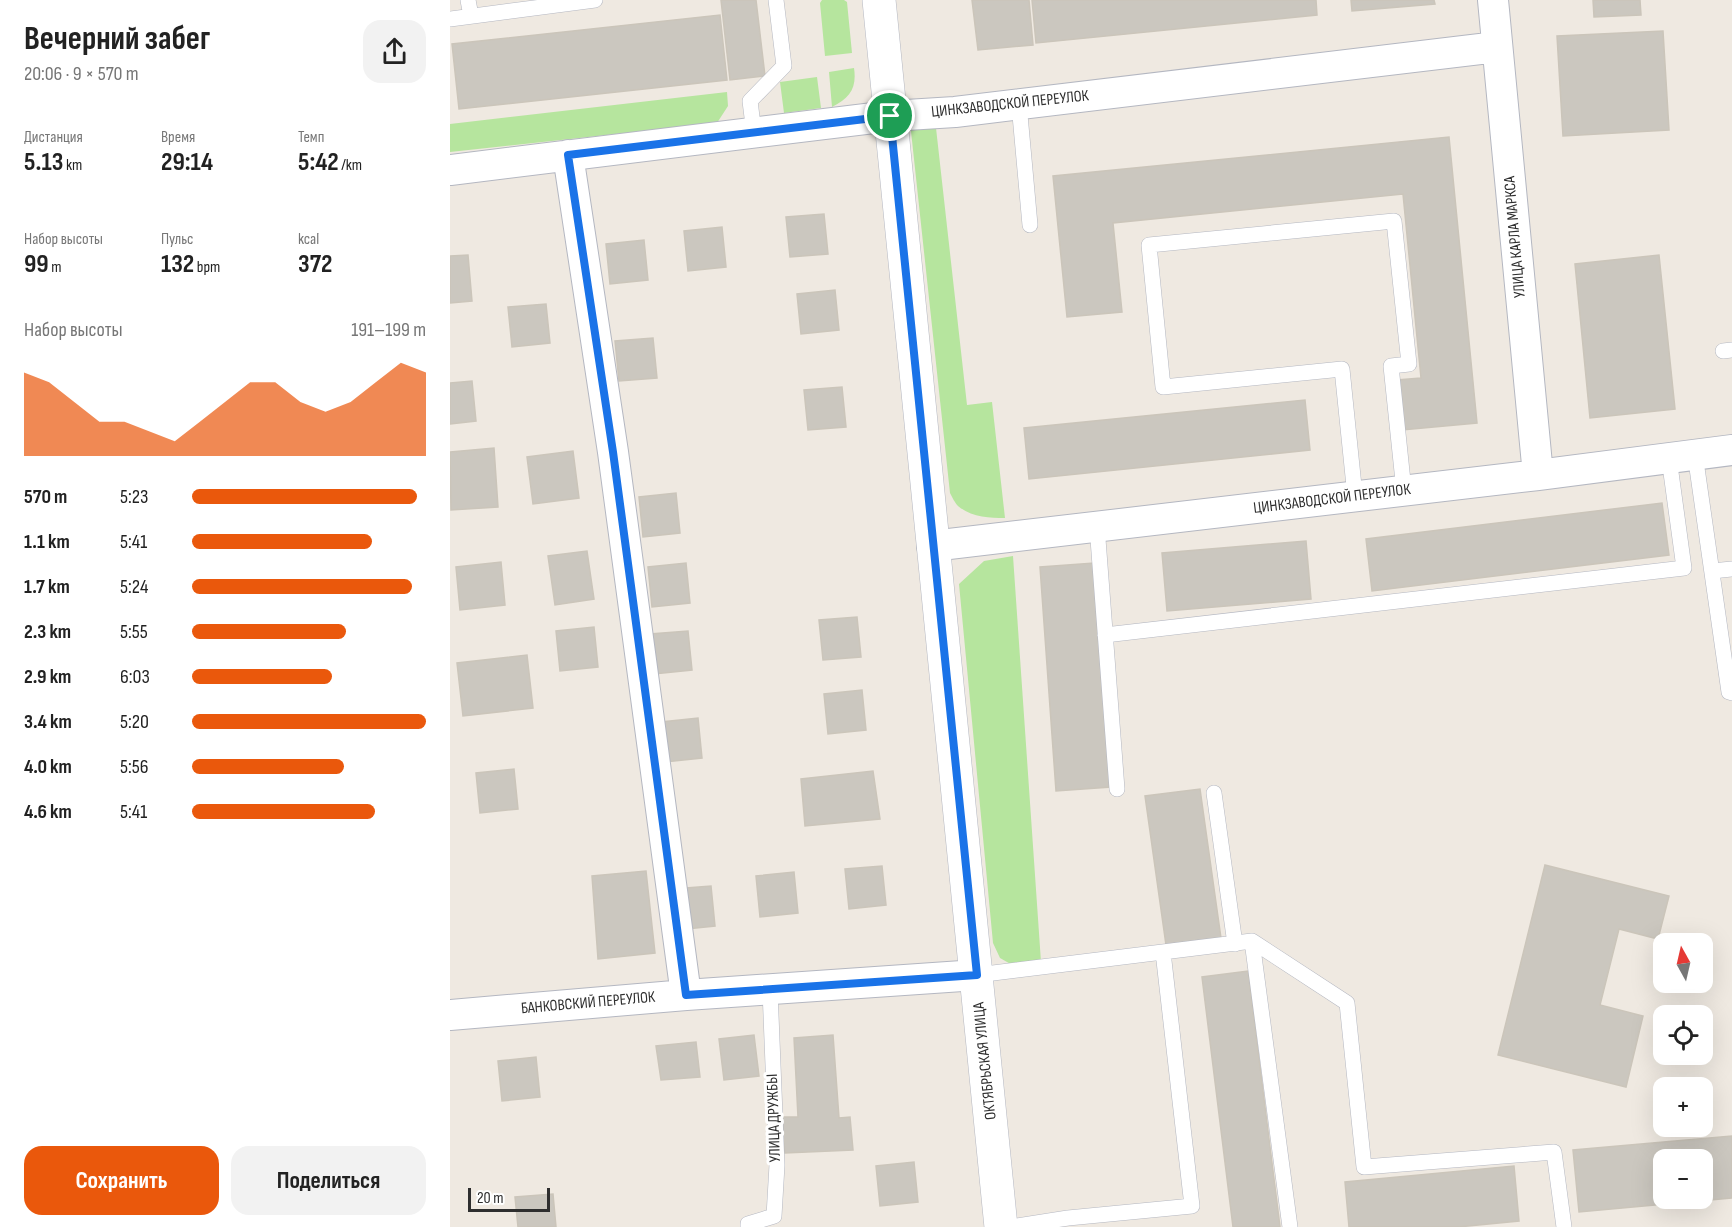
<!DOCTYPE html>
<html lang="ru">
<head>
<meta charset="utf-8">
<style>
	body { margin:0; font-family:"Sofia Sans Condensed",sans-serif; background:#f2f2f2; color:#222; height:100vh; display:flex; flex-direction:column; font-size:22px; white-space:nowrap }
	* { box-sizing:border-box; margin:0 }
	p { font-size:20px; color:#767676 }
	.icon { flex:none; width:33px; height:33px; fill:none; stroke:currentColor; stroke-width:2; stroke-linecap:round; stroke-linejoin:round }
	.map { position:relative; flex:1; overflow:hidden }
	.panel { display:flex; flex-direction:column; background:#fff; width:450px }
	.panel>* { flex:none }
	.needle { width:39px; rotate:352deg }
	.buttons { position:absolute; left:1203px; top:933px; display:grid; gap:12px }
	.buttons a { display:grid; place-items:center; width:60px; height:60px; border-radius:12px; background:#fff; box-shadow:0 6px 24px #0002; font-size:30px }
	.scale { position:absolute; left:18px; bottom:15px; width:82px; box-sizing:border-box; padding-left:6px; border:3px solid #2e2e2e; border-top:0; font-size:16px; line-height:21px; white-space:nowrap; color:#2e2e2e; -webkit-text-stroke:4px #fff; paint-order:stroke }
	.pin { position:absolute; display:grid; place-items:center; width:51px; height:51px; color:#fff; margin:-26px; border:3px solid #fff; border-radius:50%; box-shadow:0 2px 6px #0007 }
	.round { display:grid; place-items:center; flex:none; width:63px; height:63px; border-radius:18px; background:#f2f2f2 }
	.head { display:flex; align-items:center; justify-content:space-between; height:102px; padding:0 24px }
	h1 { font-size:33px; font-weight:700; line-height:45px }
	.stats { display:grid; grid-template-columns:repeat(3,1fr); gap:9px; height:102px; padding:6px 24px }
	.stats div { display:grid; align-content:center }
	.stats b { font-size:26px; font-weight:700 }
	.stats small { font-size:16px; font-weight:400 }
	.stats p { font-size:16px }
	.chart { height:168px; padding:12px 24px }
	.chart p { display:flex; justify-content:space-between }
	.chart svg { width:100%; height:108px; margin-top:6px; fill:#ea580c; opacity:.7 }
	.action { display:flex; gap:12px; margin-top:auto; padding:12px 24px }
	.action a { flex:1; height:69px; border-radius:18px; background:#ea580c; color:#fff; font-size:24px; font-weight:700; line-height:69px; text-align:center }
	.action a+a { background:#f2f2f2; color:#222 }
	ul { padding:0 24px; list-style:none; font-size:20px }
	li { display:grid; grid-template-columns:96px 72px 1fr; align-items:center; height:45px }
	li i { height:15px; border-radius:8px; background:#ea580c }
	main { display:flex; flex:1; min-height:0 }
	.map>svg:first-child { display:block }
	.green { fill:#b6e59e }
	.building { fill:#cbc7bf; stroke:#cbc5ba; stroke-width:1.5; fill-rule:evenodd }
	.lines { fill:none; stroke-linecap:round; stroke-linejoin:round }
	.lane-casing { stroke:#b4b7c1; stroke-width:16 }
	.street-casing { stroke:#b4b7c1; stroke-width:32 }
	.secondary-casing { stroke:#b4b7c1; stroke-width:34 }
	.lane { stroke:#fff; stroke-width:15 }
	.street { stroke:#fff; stroke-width:30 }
	.secondary { stroke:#fff; stroke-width:33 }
	.route-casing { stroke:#fff; stroke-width:12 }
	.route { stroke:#1a73e8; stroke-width:8 }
	.labels { text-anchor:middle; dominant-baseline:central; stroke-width:6; stroke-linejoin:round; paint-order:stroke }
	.street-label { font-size:16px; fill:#2e2e2e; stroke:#fff }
</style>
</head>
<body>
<main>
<section class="panel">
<div class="head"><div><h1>Вечерний забег</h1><p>20:06 · 9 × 570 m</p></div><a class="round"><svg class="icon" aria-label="share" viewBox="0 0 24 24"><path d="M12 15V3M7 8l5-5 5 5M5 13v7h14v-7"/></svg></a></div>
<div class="stats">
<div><p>Дистанция</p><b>5.13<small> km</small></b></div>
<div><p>Время</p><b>29:14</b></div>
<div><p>Темп</p><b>5:42<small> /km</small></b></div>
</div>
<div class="stats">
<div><p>Набор высоты</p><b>99<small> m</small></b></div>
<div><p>Пульс</p><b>132<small> bpm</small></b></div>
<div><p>kcal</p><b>372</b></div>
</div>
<div class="chart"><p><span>Набор высоты</span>191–199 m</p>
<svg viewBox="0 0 160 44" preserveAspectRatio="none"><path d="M0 44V10L10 14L20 22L30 30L40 30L50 34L60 38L70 30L80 22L90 14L100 14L110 22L120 26L130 22L140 14L150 6L160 10V44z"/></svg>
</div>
<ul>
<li><b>570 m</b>5:23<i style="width:96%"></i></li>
<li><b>1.1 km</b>5:41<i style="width:77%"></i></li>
<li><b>1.7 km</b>5:24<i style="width:94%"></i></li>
<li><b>2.3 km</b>5:55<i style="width:66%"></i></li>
<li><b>2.9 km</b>6:03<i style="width:60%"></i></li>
<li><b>3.4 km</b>5:20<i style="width:100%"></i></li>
<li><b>4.0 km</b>5:56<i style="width:65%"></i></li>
<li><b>4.6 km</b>5:41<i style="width:78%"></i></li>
</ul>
<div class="action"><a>Сохранить</a><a>Поделиться</a></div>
</section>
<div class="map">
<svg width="1282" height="1227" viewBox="0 0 1282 1227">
	<rect width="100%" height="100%" fill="#efe9e1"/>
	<path class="green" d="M372,0H394L397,2L402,53L375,56L370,3Z
		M404,68C407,88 400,98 382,107L379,72Z
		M367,77L371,108L334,113L330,82Z
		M277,92L278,106L267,123L0,152V124Z
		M485,119L517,405L542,402L555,518C539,518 521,517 508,506C505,503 502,497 500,493L460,122Z
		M563,556L591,962L564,966L550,958L543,943L509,584L534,561Z"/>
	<path class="building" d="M271,0H306L315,76L280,80Z
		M522,0H579L583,45L528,50Z
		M582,0H866L867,15L586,43Z
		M901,0H984L985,4L902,11Z
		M1143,0H1190L1191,15L1144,17Z
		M270,15L277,80L9,109L2,44Z
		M1213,31L1219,130L1113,136L1107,36Z
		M999,137L1027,423L952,430L947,380L971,378L953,194L663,223L672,312L617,317L603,176Z
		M374,214L378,254L340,257L336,217Z
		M272,227L276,267L238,271L234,231Z
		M194,240L198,280L160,284L156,244Z
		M18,255L22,301L0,303V256Z
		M1209,255L1225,409L1140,418L1125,264Z
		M385,290L389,330L351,334L347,294Z
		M96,304L100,343L62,347L58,307Z
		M203,338L207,378L169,381L165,341Z
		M22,381L26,421L0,424V383Z
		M392,387L396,427L358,430L354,390Z
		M855,400L860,450L579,479L574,428Z
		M44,448L48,507L1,510L0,452Z
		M123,451L129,498L83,504L77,457Z
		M226,493L230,533L193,537L189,497Z
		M1212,503L1219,555L922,591L916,539Z
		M856,541L861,599L717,611L712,553Z
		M137,551L144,599L105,605L98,556Z
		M51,562L55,605L10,610L6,567Z
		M236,563L240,603L202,607L198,567Z
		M644,563L661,787L606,791L590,567Z
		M407,617L411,657L373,660L369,620Z
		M144,627L148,667L110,671L106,631Z
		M238,631L242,670L204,674L200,634Z
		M77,655L83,708L13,716L7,663Z
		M412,690L416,730L378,734L374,694Z
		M248,718L252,758L215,762L211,722Z
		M64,769L68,809L30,813L26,773Z
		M423,771L430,819L355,826L351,779Z
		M750,789L771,938L716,945L695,796Z
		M1095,865L1219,896L1208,939L1169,929L1150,1005L1193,1016L1176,1087L1048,1055Z
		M432,866L436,905L399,909L395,869Z
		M196,871L205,953L148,959L142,876Z
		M344,872L348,913L310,917L306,876Z
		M261,886L265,926L227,930L223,889Z
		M798,971L830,1227H783L752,977Z
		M304,1035L309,1076L274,1080L269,1039Z
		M383,1035L389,1118L400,1117L403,1150L335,1153L331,1117H348L344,1038Z
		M246,1042L250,1077L211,1080L206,1046Z
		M86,1057L90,1097L52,1101L48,1061Z
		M1282,1136V1198L1129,1212L1123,1150ZM1214,1160H1252V1198H1214Z
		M464,1162L468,1202L430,1206L426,1166Z
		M1064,1166L1069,1221L1008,1227H899L895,1182Z
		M103,1194L106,1227H68L65,1197Z"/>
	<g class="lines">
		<defs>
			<path id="lane" d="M18,0L21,16
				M0,19L145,0
				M569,104L580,225
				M304,133L300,101L334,66L326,0
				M1273,351L1282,350
				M1245,454L1279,692L1282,693
				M905,496L892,369L713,387L699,245L944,221L959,364L941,366L954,491
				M647,526L667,789
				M1262,571L1282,569
				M655,635L1234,568L1219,458
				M764,793L785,944
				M802,941L897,1003L914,1167L1104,1152L1114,1227
				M527,975L802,941L840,1227
				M298,1227V1224L324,1216L327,1165L320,990
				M561,1227L618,1218L742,1206L713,952"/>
			<path id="street" d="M1043,0L1088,475
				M118,155L163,452L236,995
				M0,170L440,116L505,112L1047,47
				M482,546L1088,475L1282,450
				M0,1015L236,995L527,975"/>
			<path id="secondary" d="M429,0L551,1227"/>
		</defs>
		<use href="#lane" class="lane-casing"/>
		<use href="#street" class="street-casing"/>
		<use href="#secondary" class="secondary-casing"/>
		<use href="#lane" class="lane"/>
		<use href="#street" class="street"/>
		<use href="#secondary" class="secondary"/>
	</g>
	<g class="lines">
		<defs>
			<path id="route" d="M440,116L527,975L236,995L163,452L118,155Z"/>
		</defs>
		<use href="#route" class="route-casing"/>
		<use href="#route" class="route"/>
	</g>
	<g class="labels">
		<g class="street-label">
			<text transform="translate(560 104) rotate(-6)">ЦИНКЗАВОДСКОЙ ПЕРЕУЛОК</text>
			<text transform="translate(1065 237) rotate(-95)">УЛИЦА КАРЛА МАРКСА</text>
			<text transform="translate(882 499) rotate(-7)">ЦИНКЗАВОДСКОЙ ПЕРЕУЛОК</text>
			<text transform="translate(138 1003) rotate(-5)">БАНКОВСКИЙ ПЕРЕУЛОК</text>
			<text transform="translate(535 1061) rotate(-96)">ОКТЯБРЬСКАЯ УЛИЦА</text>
			<text transform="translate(324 1118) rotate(-92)">УЛИЦА ДРУЖБЫ</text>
		</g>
	</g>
</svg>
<div class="buttons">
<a><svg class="needle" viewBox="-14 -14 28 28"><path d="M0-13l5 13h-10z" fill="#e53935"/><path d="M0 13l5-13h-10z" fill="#767676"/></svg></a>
<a><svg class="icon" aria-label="locate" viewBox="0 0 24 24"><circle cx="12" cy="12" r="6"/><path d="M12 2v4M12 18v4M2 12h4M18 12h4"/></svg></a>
<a>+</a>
<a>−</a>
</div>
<div class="scale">20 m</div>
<div class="pin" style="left:440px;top:116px;background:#1e9e55"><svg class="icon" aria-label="arrive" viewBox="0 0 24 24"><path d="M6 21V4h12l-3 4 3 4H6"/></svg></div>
</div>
</main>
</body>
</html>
